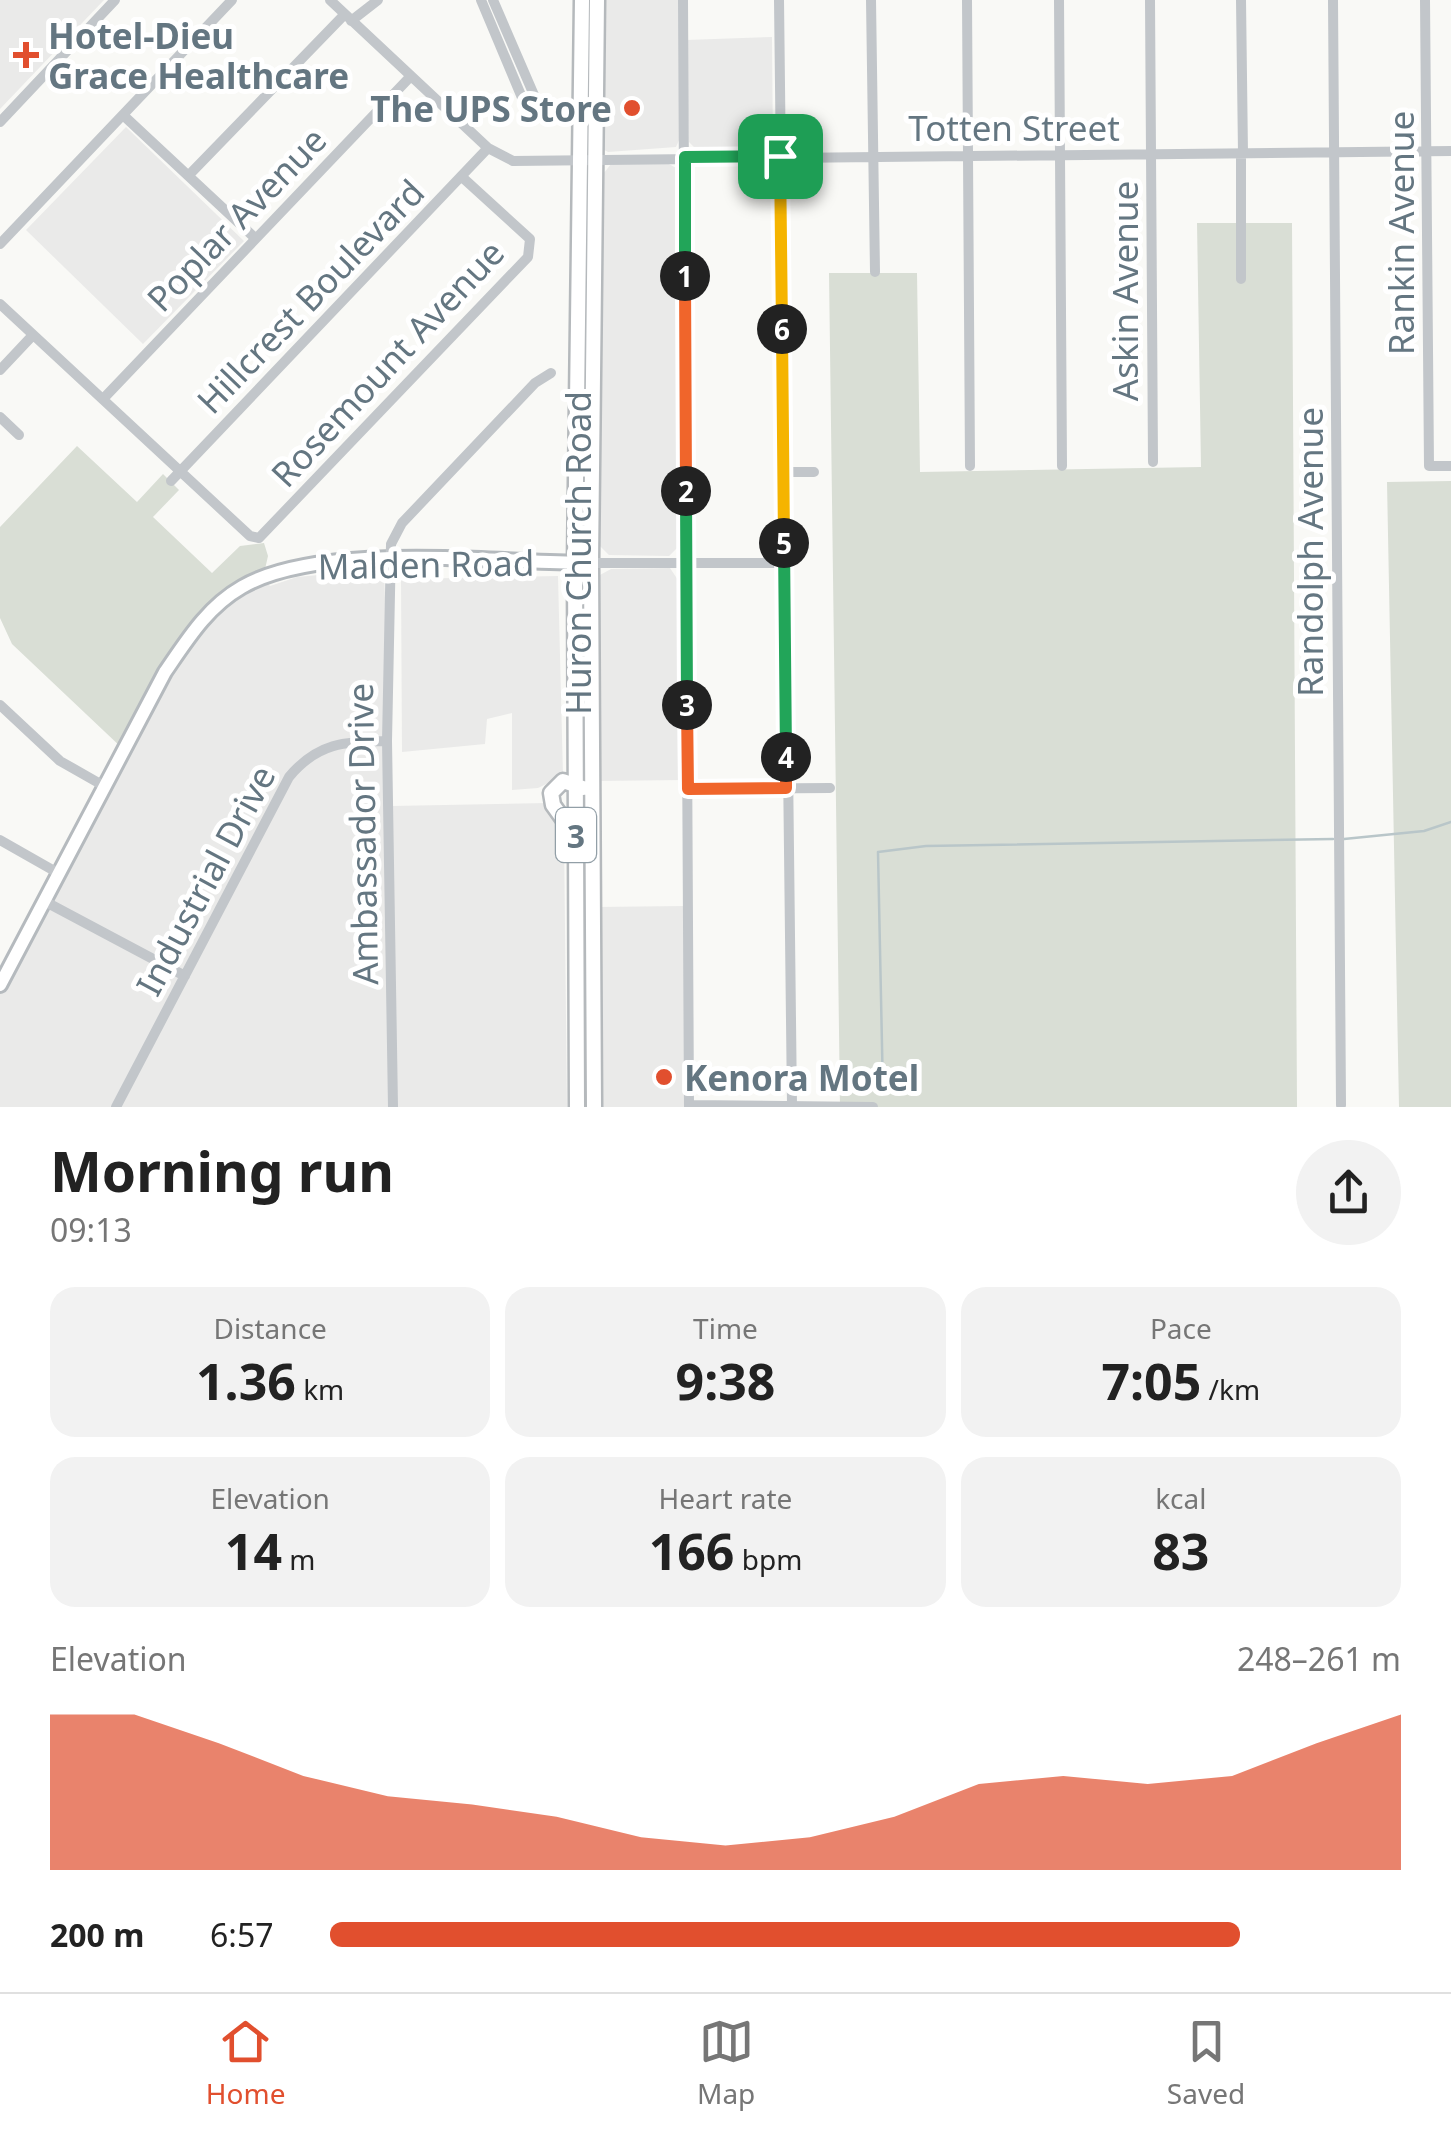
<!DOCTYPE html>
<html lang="en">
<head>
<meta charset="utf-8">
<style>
	body { margin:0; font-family:"Noto Sans",sans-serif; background:#f2f2f2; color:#222; height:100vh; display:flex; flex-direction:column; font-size:38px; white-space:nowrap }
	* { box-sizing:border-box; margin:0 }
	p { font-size:32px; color:#767676 }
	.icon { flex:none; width:55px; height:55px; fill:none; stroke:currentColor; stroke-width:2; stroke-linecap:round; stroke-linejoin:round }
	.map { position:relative; height:1107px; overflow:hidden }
	.side { display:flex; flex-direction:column; background:#fff; flex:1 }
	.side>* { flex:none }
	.pin { position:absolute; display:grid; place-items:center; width:85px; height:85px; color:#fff; margin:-42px; border-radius:20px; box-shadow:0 5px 15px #0006 }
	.km { position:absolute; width:50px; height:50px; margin:-25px; border-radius:50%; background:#222; color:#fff; font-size:28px; line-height:50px; text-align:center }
	.round { display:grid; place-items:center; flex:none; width:105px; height:105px; border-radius:52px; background:#f2f2f2 }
	.summary { display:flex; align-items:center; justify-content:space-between; height:170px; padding:0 50px }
	h1 { font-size:55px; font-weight:700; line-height:75px }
	.figures { display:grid; grid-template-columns:repeat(3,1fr); gap:15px; height:170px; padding:10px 50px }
	.figures div { display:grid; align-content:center; border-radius:25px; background:#f2f2f2; text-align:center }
	.figures b { font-size:50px; font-weight:700 }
	.figures small { font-size:28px; font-weight:400 }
	.figures p { font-size:28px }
	.chart { height:280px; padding:20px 50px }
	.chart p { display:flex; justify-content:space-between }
	.chart svg { width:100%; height:180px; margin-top:10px; fill:#e14f2e; opacity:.7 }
	ul { padding:0 50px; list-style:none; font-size:32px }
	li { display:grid; grid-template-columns:160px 120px 1fr; align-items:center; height:75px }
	li i { height:25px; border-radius:12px; background:#e14f2e }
	.tabs { display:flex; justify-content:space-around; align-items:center; height:140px; border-top:2px solid #e0e0e0; background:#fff; font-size:28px; color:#767676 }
	.tabs a { display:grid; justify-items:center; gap:5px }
	.tabs .on { color:#e14f2e }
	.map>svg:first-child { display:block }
	.built { fill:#eaeae9 }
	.green { fill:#d9ded5 }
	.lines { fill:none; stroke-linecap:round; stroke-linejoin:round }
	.stream { stroke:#b9c6c9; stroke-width:2.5 }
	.major-casing { stroke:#b5babe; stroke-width:18 }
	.highway-casing { stroke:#b5b9bc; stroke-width:19 }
	.minor { stroke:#c2c6ca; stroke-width:10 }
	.major { stroke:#fff; stroke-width:12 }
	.highway { stroke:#fff; stroke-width:14 }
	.split-1-casing { stroke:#fff; stroke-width:20 }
	.split-2-casing { stroke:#fff; stroke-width:20 }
	.split-3-casing { stroke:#fff; stroke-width:20 }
	.split-4-casing { stroke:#fff; stroke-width:20 }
	.split-5-casing { stroke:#fff; stroke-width:20 }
	.split-6-casing { stroke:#fff; stroke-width:20 }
	.split-7-casing { stroke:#fff; stroke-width:20 }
	.split-1 { stroke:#22a559; stroke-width:12 }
	.split-2 { stroke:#f0652b; stroke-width:12 }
	.split-3 { stroke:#22a559; stroke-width:12 }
	.split-4 { stroke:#f0652b; stroke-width:12 }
	.split-5 { stroke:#22a559; stroke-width:12 }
	.split-6 { stroke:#f5b400; stroke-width:12 }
	.split-7 { stroke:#f5b400; stroke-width:12 }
	.poi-dot { fill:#e14f2e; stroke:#fff; stroke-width:4 }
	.labels { text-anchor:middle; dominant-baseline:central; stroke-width:10; stroke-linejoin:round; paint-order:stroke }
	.shield { fill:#fff; stroke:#929fa7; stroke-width:2.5 }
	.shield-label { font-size:32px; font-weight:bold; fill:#647681 }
	.poi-label { font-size:35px; font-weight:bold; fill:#647681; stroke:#fff; text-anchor:start }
	.street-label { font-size:35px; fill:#647681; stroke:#fff }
</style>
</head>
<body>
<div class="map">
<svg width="1451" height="1107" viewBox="0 0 1451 1107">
	<rect width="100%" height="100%" fill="#f9f9f6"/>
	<path class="built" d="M0,0H104L0,109Z
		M605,0H681L680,138L676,147L608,152L601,148Z
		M772,37L773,150L698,151L689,142L686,40Z
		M126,127L244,241L143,344L26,230Z
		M667,163L678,169L681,179L682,543L669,556L609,555L597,543L600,178L611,164Z
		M670,568L682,586L684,780L596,781V586L600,575L611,569Z
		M384,569L392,806L548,803L564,836L567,1107H0V984L123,749L204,618L263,578L270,586L297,577Z
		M558,576L563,776L538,788L512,790V713L487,719L485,744L402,752L401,579Z
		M684,906L685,1107H598L596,907Z"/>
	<path class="green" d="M1197,223H1292L1297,1107H840L829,273H917L920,472L1201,467Z
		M77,446L137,502L163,474L179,490L153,517L212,573L240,546L264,543L268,556L263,578L204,618L123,749L12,644L0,618V527Z
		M1451,481V1107H1399L1387,482Z"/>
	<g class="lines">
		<path class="stream" d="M1344,839L1424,831L1451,822
			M883,1094L878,852L926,846L1333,839"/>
		<defs>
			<path id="major" d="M0,985L165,672C187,640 207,607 242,587C320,542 491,562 584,563"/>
			<path id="highway" d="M576,837L553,805L551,793L563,781L583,788
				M577,1107L575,563L582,0
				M594,1107L591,563L597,0"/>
		</defs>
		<use href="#major" class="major-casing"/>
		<use href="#highway" class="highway-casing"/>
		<path class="minor" d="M330,0L488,148L513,161L1451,151
			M481,0L523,100L533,107L537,102L493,0
			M683,0L689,1107
			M779,0L792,1105
			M871,0L875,272
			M967,0L970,466
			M1059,0L1062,466
			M1150,0L1153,462
			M1241,0L1243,153
			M1333,0L1341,1105
			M1425,0L1429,466H1451
			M351,21L378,0
			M123,115L255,238
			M0,122L115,0
			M1241,153V279
			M189,175L345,14
			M0,244L232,0
			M0,304L250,536L259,538L528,257L530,239L462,177
			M0,370L33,335
			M103,399L410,77
			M0,417L19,435
			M783,472H814
			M171,481L488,148
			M591,563H784
			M0,705L60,761L104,786
			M687,789L830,788
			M0,840L58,873
			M44,901L185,976
			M689,1105L873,1107
			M116,1107L289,777C317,743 345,741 387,741
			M393,1107L387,741L391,544L402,523L535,383L551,373"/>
		<use href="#major" class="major"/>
		<use href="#highway" class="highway"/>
	</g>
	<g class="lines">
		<defs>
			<path id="split-1" d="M685,276V157L780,156"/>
			<path id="split-2" d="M685,276L686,491"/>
			<path id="split-3" d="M686,491L687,705"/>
			<path id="split-4" d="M687,705L688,789L786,788V757"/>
			<path id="split-5" d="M784,543L786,757"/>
			<path id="split-6" d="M782,329L784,543"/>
			<path id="split-7" d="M780,156L782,329"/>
		</defs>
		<use href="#split-1" class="split-1-casing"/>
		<use href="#split-2" class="split-2-casing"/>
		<use href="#split-3" class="split-3-casing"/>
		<use href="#split-4" class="split-4-casing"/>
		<use href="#split-5" class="split-5-casing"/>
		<use href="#split-6" class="split-6-casing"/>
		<use href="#split-7" class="split-7-casing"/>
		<use href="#split-1" class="split-1"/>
		<use href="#split-2" class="split-2"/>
		<use href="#split-3" class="split-3"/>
		<use href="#split-4" class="split-4"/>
		<use href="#split-5" class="split-5"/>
		<use href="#split-6" class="split-6"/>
		<use href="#split-7" class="split-7"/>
	</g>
	<g class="poi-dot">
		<path d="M21 40h10v10h10v10h-10v10h-10v-10h-10v-10h10z"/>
		<circle cx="632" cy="108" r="10"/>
		<circle cx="664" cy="1077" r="10"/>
	</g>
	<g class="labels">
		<rect class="shield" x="556" y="808" width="40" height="54" rx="8"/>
		<g class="shield-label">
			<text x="576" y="835">3</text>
		</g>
		<g class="poi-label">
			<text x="48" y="35">Hotel-Dieu<tspan x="48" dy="40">Grace Healthcare</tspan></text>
			<text x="612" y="108" text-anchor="end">The UPS Store</text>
			<text x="684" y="1077">Kenora Motel</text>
		</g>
		<g class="street-label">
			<text x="1014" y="127">Totten Street</text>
			<text transform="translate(236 219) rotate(-46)">Poplar Avenue</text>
			<text transform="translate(1400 233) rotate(-90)">Rankin Avenue</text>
			<text transform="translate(1124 291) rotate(-90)">Askin Avenue</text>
			<text transform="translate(310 296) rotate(-46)">Hillcrest Boulevard</text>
			<text transform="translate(387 363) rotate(-47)">Rosemount Avenue</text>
			<text transform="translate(1309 552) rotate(-90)">Randolph Avenue</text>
			<text transform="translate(577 553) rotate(-90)">Huron Church Road</text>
			<text transform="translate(426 564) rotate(-1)">Malden Road</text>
			<text transform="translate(362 834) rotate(-91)">Ambassador Drive</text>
			<text transform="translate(205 880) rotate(-62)">Industrial Drive</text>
		</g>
	</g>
</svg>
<div class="pin" style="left:780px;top:156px;background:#1e9e55"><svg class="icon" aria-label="arrive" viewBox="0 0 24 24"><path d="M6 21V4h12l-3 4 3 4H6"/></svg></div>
<b class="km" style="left:685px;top:276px">1</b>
<b class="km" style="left:686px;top:491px">2</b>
<b class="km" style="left:687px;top:705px">3</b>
<b class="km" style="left:786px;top:757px">4</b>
<b class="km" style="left:784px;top:543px">5</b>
<b class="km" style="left:782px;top:329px">6</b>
</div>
<section class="side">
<div class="summary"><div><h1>Morning run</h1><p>09:13</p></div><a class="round"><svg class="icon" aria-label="share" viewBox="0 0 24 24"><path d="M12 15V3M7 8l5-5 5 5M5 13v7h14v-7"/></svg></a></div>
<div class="figures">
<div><p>Distance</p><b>1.36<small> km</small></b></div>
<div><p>Time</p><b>9:38</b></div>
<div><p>Pace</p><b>7:05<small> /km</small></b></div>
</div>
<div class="figures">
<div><p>Elevation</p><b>14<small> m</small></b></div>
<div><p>Heart rate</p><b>166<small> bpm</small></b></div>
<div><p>kcal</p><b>83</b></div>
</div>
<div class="chart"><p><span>Elevation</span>248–261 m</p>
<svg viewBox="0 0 160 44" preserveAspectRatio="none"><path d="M0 44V6L10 6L20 13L30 21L40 26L50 28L60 31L70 36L80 38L90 36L100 31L110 23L120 21L130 23L140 21L150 13L160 6V44z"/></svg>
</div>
<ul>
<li><b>200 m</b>6:57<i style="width:85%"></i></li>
</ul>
</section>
<nav class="tabs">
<a class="on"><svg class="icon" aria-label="home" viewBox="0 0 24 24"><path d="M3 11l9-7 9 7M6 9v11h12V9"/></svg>Home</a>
<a><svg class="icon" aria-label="map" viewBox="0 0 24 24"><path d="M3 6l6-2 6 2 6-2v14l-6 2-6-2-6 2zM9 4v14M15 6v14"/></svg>Map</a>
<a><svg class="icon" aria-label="saved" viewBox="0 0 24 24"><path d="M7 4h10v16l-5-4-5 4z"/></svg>Saved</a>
</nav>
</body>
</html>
